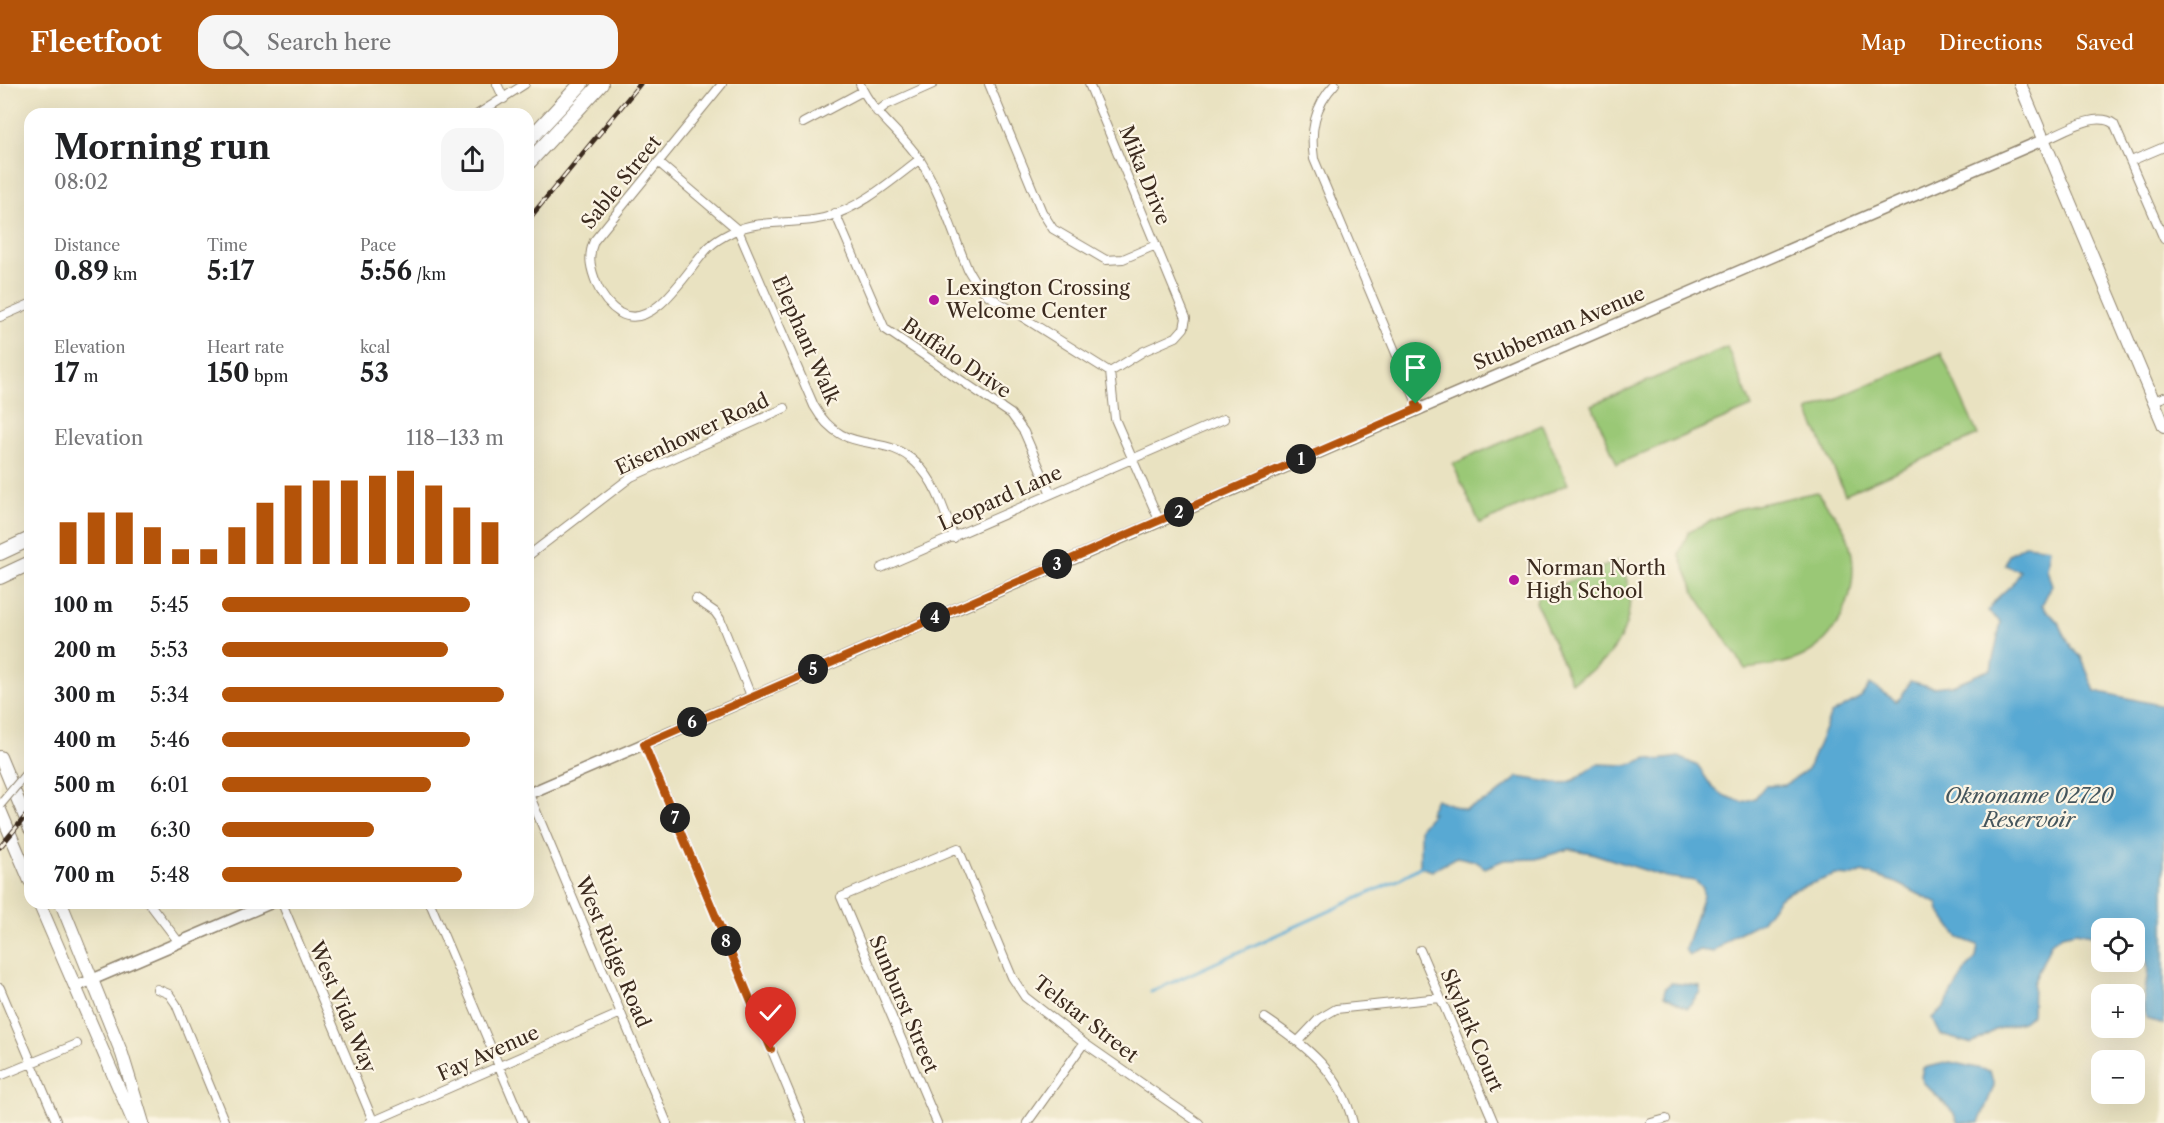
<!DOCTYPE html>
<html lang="en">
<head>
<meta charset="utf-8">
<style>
	body { margin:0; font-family:"Libre Caslon Text",serif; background:#f6f6f6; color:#202124; height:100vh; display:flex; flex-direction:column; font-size:22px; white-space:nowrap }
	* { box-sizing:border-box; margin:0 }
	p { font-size:20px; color:#757577 }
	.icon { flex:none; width:33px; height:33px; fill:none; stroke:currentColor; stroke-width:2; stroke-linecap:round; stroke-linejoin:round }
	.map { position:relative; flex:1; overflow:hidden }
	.side { position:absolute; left:24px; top:24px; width:510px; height:801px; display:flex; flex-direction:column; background:#fff; border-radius:18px; box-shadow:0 6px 24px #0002 }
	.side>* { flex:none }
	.controls { position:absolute; left:2091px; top:834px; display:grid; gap:12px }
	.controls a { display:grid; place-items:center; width:54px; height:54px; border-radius:12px; background:#fff; box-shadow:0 6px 24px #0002; font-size:30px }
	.pin { position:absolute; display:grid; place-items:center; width:51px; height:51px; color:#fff; margin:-62px -26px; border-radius:50% 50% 50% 0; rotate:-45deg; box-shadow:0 0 6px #0007 }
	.pin .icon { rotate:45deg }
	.km { position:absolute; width:30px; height:30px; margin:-15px; border-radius:50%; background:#222; color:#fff; font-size:16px; line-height:30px; text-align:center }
	.round { display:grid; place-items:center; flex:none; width:63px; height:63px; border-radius:18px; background:#f6f6f6 }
	.headline { display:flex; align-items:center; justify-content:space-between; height:102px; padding:0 30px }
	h1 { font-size:33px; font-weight:800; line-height:45px }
	.stats { display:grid; grid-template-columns:repeat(3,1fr); gap:9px; height:102px; padding:6px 30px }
	.stats div { display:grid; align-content:center }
	.stats b { font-size:26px; font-weight:800 }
	.stats small { font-size:16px; font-weight:400 }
	.stats p { font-size:16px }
	.chart { height:168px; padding:12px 30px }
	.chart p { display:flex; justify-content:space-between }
	.chart svg { width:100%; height:108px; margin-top:6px; stroke:#b45309; stroke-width:6 }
	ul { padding:0 30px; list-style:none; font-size:20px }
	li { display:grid; grid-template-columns:96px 72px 1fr; align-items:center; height:45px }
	li i { height:15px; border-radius:8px; background:#b45309 }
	header { display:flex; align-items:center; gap:36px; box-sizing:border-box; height:84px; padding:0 30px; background:#b45309; color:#fff }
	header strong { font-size:28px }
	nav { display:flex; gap:33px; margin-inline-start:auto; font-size:21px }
	.search { width:420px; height:54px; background:#f6f6f6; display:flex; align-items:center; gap:15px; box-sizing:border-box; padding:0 21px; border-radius:18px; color:#757577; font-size:22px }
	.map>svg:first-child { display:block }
	.green { fill:#9ac876; stroke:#6a794a; stroke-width:1.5 }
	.water { fill:#58a9d3; stroke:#4a6a78; stroke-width:1.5 }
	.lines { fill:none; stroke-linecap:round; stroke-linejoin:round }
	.stream { stroke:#58a9d3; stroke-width:3 }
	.minor-casing { stroke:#928670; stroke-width:10 }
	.tertiary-casing { stroke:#928670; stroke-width:13 }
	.secondary-casing { stroke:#928670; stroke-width:14 }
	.primary-casing { stroke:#928670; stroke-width:16 }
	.minor { stroke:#fff; stroke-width:8 }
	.tertiary { stroke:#fff; stroke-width:10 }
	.secondary { stroke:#fff; stroke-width:12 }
	.primary { stroke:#fff; stroke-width:14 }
	.rail-casing { stroke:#3b2a1e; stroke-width:5 }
	.rail { stroke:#fcf5e5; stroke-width:3; stroke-dasharray:9; stroke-linecap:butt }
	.minor-bridge-casing { stroke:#928670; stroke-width:10; stroke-linecap:butt }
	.minor-bridge { stroke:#fff; stroke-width:8 }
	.route-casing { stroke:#fff; stroke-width:12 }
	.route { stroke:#b45309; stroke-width:8 }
	.poi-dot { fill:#b5179e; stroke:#fcf5e5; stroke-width:2 }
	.labels { text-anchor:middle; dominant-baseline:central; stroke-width:4.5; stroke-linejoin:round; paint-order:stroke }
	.street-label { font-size:20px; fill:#3b2a1e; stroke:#fcf5e5 }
	.poi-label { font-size:20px; fill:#3b2a1e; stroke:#fcf5e5; text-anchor:start }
	.water-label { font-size:21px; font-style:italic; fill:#45565d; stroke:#fcf5e5 }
</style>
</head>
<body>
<header>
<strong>Fleetfoot</strong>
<div class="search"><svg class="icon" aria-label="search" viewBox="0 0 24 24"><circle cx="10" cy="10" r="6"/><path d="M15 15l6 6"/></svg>Search here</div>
<nav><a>Map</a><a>Directions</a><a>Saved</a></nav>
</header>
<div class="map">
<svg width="2164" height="1039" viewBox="0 0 2164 1039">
	<rect width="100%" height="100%" fill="#fcf5e5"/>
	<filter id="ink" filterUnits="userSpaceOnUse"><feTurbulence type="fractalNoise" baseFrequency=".0167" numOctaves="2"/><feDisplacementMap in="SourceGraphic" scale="12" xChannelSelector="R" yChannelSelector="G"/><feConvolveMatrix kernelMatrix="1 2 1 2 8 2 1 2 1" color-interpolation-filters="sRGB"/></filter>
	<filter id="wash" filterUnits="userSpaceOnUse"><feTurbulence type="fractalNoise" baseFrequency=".008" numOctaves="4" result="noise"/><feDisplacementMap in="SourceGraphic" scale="24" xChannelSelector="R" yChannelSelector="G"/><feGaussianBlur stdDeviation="1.35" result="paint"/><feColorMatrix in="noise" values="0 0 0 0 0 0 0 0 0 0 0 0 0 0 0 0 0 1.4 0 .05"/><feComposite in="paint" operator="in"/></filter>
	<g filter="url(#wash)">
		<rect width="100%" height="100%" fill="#e9e2c1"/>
		<path class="green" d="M1727,263L1752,323L1617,380L1592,321Z
			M1941,269L1978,351L1845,410L1808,327Z
			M1542,341L1568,400L1480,440L1453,380Z
			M1817,408C1826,421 1839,434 1846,449C1864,493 1846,550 1803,572C1785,581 1765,582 1745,585L1696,511L1679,470L1689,447L1737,425Z
			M1619,476C1645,526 1620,577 1571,598L1536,518L1538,511Z"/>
		<path class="water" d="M2025,461L2050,464L2047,486L2052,501L2042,521L2058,538L2072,564L2081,573L2095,607L2164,622V940L2147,935C2134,914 2163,877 2135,864L2134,844H2102L2101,853L2076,848L2062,851L2051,859L2033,900L2032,931L2022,938L1995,946L1972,960L1941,951L1932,934L1944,923L1966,885L1976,874L1978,861L1959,854L1939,827L1938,820L1897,799L1862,788L1853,792L1835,791L1791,807L1779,814L1761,838L1733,852L1714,868L1699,866L1689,872L1685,865L1703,812V804L1695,797L1666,793L1591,769L1569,765L1536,775L1504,776L1485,784L1475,777L1457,773L1432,787L1420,783V744L1433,729H1429L1436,715L1465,726L1492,714L1518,693L1562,700L1574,696L1597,680L1628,681L1648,674L1658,676L1679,673L1698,682L1712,703L1725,712L1743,718L1755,714L1765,702L1785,701L1808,685L1831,630L1861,613L1870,600L1896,617L1901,613L1910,597L1933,603L1952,601L1991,585L2001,538L1988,528C1995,510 2015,504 2020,487L2005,481L2009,470Z
			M1671,899L1700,902V908L1687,924L1664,912L1665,904Z
			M1950,978L1990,987L1994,1002L1979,1039H1958L1953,1028L1924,999L1921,993L1923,984Z"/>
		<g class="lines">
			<path class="stream" d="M1151,908L1398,796L1421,782"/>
		</g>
	</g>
	<g filter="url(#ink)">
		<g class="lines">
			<defs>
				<path id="minor" d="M497,0L504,15
					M722,0L594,157C587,173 591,186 597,201C602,213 609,222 620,229C654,249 689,183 709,163C715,157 724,152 732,148C761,134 796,142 827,133C862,123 891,97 920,75
					M860,0C873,31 902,48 920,76C941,109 953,150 968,186L977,201L989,212L1110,288L1115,335L1159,436
					M989,0L1042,128L1053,145L1106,176L1123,175L1156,161
					M1089,0L1186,234L1184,244L1176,253L1144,267L1110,288
					M1335,0C1314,22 1310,47 1314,75L1419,324
					M877,28L886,21L933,0
					M478,30L525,0
					M803,39L863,7
					M2043,56C2062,49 2096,26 2114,40L2164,155
					M2131,77L2164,63
					M658,78L738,146L814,322C844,375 883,346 916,379C936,397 945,429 954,454
					M835,129L885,245L1011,330L1024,348L1051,410
					M0,233L30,220
					M2154,317L2164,313
					M528,472L631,393L785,324
					M881,484L1224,335
					M696,515L715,528L720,535L751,612
					M644,659L802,1039
					M529,710L667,1039
					M149,819L178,857
					M282,819L374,1039
					M430,819L523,1039
					M1420,866L1494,1039
					M0,904L57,1039
					M157,905L169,910L176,920L225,1039
					M1265,934C1307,962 1341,989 1353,1039
					M1299,956L1319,935L1336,925L1440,914
					M0,992L77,960
					M369,1039L621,929
					M937,1039L841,813L958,764L1012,893L1025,913L1084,959L1199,1039
					M1027,1039L1084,959
					M1651,1039L1666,1035"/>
				<path id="tertiary" d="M528,710L2043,56
					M75,903L271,819"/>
				<path id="secondary" d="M2020,0L2164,342
					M0,673L30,745
					M0,726L30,797
					M39,819L134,1039
					M61,819L122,970L143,1039"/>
				<path id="primary" d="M528,57L581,0
					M528,79L601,0
					M0,469L30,455
					M0,493L30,479"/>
			</defs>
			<use href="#minor" class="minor-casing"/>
			<use href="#tertiary" class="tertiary-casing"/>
			<use href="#secondary" class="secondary-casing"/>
			<use href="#primary" class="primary-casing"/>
			<use href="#minor" class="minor"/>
			<use href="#tertiary" class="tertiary"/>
			<use href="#secondary" class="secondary"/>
			<use href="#primary" class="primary"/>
			<defs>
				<path id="rail" d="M528,136L640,0
					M0,763L30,727"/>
			</defs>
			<use href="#rail" class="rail-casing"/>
			<use href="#rail" class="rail"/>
			<defs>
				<path id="minor-bridge" d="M0,721L30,685"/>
			</defs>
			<use href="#minor-bridge" class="minor-bridge-casing"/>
			<use href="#minor-bridge" class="minor-bridge"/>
		</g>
	</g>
	<g class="lines" filter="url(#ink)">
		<defs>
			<path id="route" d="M771,965L644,660L1419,324L1416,320"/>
		</defs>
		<use href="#route" class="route-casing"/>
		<use href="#route" class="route"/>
	</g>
	<g class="poi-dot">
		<circle cx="934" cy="216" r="6"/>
		<circle cx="1514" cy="496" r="6"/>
	</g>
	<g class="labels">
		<g class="street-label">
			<text transform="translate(1145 91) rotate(68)">Mika Drive</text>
			<text transform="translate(621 98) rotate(-51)">Sable Street</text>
			<text transform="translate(1559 244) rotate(-23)">Stubbeman Avenue</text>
			<text transform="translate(806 256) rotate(66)">Elephant Walk</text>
			<text transform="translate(957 274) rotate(34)">Buffalo Drive</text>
			<text transform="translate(692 350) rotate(-25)">Eisenhower Road</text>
			<text transform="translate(1000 414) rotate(-24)">Leopard Lane</text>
			<text transform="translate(613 868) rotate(67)">West Ridge Road</text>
			<text transform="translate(904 920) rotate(67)">Sunburst Street</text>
			<text transform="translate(343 923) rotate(67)">West Vida Way</text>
			<text transform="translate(1086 935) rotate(38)">Telstar Street</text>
			<text transform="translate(1472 946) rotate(67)">Skylark Court</text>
			<text transform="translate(488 969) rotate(-24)">Fay Avenue</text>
		</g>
		<g class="poi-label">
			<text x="946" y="204">Lexington Crossing<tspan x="946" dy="23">Welcome Center</tspan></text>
			<text x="1526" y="484">Norman North<tspan x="1526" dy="23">High School</tspan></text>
		</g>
		<g class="water-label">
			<text x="2029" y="711">Oknoname 02720<tspan x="2029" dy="24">Reservoir</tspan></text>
		</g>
	</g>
</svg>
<div class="controls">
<a><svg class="icon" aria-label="locate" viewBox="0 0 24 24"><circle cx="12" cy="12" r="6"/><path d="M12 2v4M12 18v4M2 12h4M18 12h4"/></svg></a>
<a>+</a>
<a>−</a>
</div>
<div class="pin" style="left:1416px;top:320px;background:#1e9e55"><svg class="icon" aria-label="arrive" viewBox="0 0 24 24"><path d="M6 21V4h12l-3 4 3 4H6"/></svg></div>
<div class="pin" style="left:771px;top:965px;background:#d93025"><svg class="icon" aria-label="check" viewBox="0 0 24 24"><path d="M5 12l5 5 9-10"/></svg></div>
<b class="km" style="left:1301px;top:375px">1</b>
<b class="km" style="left:1179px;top:428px">2</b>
<b class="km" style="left:1057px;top:480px">3</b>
<b class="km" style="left:935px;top:533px">4</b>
<b class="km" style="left:813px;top:585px">5</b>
<b class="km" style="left:692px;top:638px">6</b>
<b class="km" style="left:675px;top:734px">7</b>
<b class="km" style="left:726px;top:857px">8</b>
<section class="side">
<div class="headline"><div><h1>Morning run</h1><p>08:02</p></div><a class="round"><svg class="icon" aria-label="share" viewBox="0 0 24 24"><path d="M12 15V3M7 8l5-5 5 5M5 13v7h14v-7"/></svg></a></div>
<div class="stats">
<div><p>Distance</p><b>0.89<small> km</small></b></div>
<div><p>Time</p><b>5:17</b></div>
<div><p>Pace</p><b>5:56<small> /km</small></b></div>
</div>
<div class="stats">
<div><p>Elevation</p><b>17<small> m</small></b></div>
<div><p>Heart rate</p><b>150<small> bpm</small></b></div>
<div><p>kcal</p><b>53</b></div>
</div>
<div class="chart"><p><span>Elevation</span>118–133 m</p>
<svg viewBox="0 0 160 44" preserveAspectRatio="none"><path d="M5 44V27M15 44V23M25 44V23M35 44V29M45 44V38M55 44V38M65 44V29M75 44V19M85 44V12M95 44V10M105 44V10M115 44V8M125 44V6M135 44V12M145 44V21M155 44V27"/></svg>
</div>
<ul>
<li><b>100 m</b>5:45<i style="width:88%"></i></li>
<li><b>200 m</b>5:53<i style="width:80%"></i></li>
<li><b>300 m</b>5:34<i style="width:100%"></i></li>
<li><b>400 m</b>5:46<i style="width:88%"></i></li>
<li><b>500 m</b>6:01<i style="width:74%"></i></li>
<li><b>600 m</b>6:30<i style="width:54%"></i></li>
<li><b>700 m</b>5:48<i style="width:85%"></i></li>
</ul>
</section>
</div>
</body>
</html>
